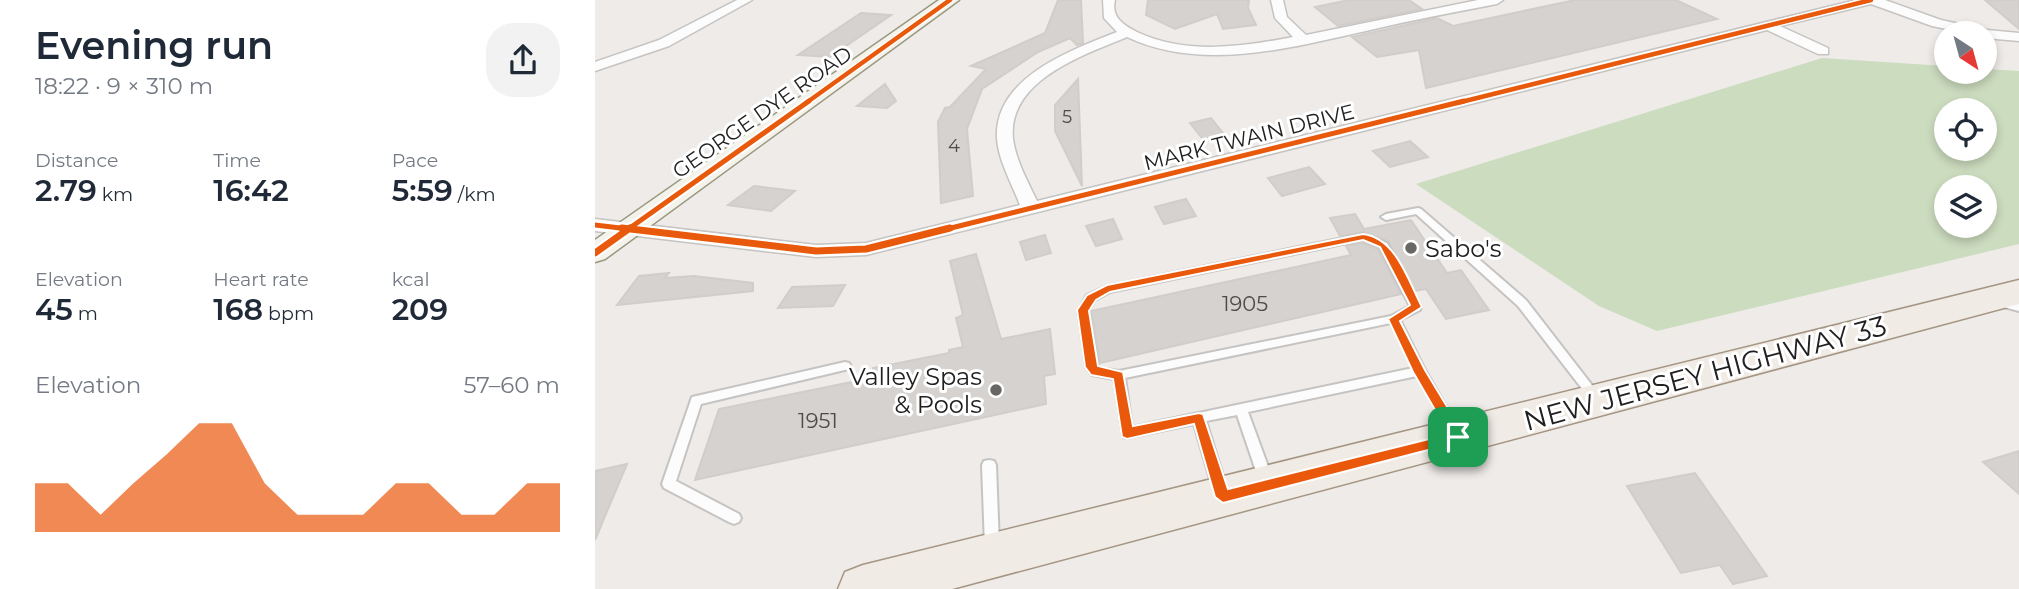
<!DOCTYPE html>
<html lang="en">
<head>
<meta charset="utf-8">
<style>
	body { margin:0; font-family:Montserrat,sans-serif; background:#f2f2f3; color:#1f2937; height:100vh; display:flex; flex-direction:column; font-size:26px; white-space:nowrap }
	* { box-sizing:border-box; margin:0 }
	p { font-size:23px; color:#747a83 }
	.icon { flex:none; width:38px; height:38px; fill:none; stroke:currentColor; stroke-width:2; stroke-linecap:round; stroke-linejoin:round }
	.map { position:relative; flex:1; overflow:hidden }
	.details { display:flex; flex-direction:column; background:#fff; width:595px }
	.details>* { flex:none }
	.needle { width:46px; rotate:144deg }
	.buttons { position:absolute; left:1339px; top:21px; display:grid; gap:14px }
	.buttons a { display:grid; place-items:center; width:63px; height:63px; border-radius:50%; background:#fff; box-shadow:0 4px 10px #0003; font-size:35px }
	.pin { position:absolute; display:grid; place-items:center; width:60px; height:60px; color:#fff; margin:-30px; border-radius:14px; box-shadow:0 4px 10px #0006 }
	.round { display:grid; place-items:center; flex:none; width:74px; height:74px; border-radius:28px; background:#f2f2f3 }
	.overview { display:flex; align-items:center; justify-content:space-between; height:119px; padding:0 35px }
	h1 { font-size:38px; font-weight:600; line-height:52px }
	.stats { display:grid; grid-template-columns:repeat(3,1fr); gap:10px; height:119px; padding:7px 35px }
	.stats div { display:grid; align-content:center }
	.stats b { font-size:30px; font-weight:600 }
	.stats small { font-size:19px; font-weight:400 }
	.stats p { font-size:19px }
	.chart { height:196px; padding:14px 35px }
	.chart p { display:flex; justify-content:space-between }
	.chart svg { width:100%; height:126px; margin-top:7px; fill:#ea580c; opacity:.7 }
	main { display:flex; flex:1; min-height:0 }
	.map>svg:first-child { display:block }
	.forest { fill:#ccdcbe; fill-rule:evenodd }
	.building { fill:#d5d2cf; stroke:#d1cdca; stroke-width:2 }
	.lines { fill:none; stroke-linecap:round; stroke-linejoin:round }
	.lane-casing { stroke:#c5c4c3; stroke-width:4 }
	.street-casing { stroke:#c5c4c3; stroke-width:3 }
	.secondary-casing { stroke:#999780; stroke-width:3 }
	.primary-casing { stroke:#a59684; stroke-width:3 }
	.lane { fill:#fcfcfc; fill-rule:evenodd }
	.street { fill:#fcfcfc; fill-rule:evenodd }
	.secondary { fill:#f4f3eb; fill-rule:evenodd }
	.primary { fill:#f1ebe5; fill-rule:evenodd }
	.cycleway-far2-casing { stroke:#fff; stroke-width:7 }
	.cycleway-far1-casing { stroke:#fff; stroke-width:9 }
	.cycleway-casing { stroke:#fff; stroke-width:11 }
	.cycleway-far2 { stroke:#e8590c; stroke-width:4.5 }
	.cycleway-far1 { stroke:#e8590c; stroke-width:5 }
	.cycleway { stroke:#e8590c; stroke-width:7 }
	.route { fill:#ea580c; stroke:#fff; stroke-width:2; fill-rule:evenodd }
	.poi-dot { fill:#686766; stroke:#fff; stroke-width:2.5 }
	.labels { text-anchor:middle; dominant-baseline:central; stroke-width:6; stroke-linejoin:round; paint-order:stroke }
	.far-number-label { font-size:18px; fill:#4d4c4c }
	.far-street-label { font-size:21px; fill:#202020; stroke:#fff }
	.number-label { font-size:21px; fill:#4d4c4c }
	.poi-label { font-size:24px; fill:#202020; stroke:#fff; text-anchor:start }
	.near-street-label { font-size:28px; fill:#202020; stroke:#fff }
</style>
</head>
<body>
<main>
<section class="details">
<div class="overview"><div><h1>Evening run</h1><p>18:22 · 9 × 310 m</p></div><a class="round"><svg class="icon" aria-label="share" viewBox="0 0 24 24"><path d="M12 15V3M7 8l5-5 5 5M5 13v7h14v-7"/></svg></a></div>
<div class="stats">
<div><p>Distance</p><b>2.79<small> km</small></b></div>
<div><p>Time</p><b>16:42</b></div>
<div><p>Pace</p><b>5:59<small> /km</small></b></div>
</div>
<div class="stats">
<div><p>Elevation</p><b>45<small> m</small></b></div>
<div><p>Heart rate</p><b>168<small> bpm</small></b></div>
<div><p>kcal</p><b>209</b></div>
</div>
<div class="chart"><p><span>Elevation</span>57–60 m</p>
<svg viewBox="0 0 160 44" preserveAspectRatio="none"><path d="M0 44V27L10 27L20 38L30 27L40 17L50 6L60 6L70 27L80 38L90 38L100 38L110 27L120 27L130 38L140 38L150 27L160 27V44z"/></svg>
</div>
</section>
<div class="map">
<svg width="1424" height="589" viewBox="0 0 1424 589">
	<rect width="100%" height="100%" fill="#eeebe8"/>
	<path class="forest" d="M1227,58L1351,66V72H1390V69L1424,71V244L1062,331L1004,306L821,184ZM1351,110H1390V149H1351ZM1351,187H1390V226H1351Z"/>
	<path class="building" d="M463,0H486L488,43L482,45L475,38L443,52L387,89L372,129L378,196L346,203L343,122L350,108L355,107L391,69L376,66L450,33Z
		M553,0H654L653,8L661,25L628,29L622,14L580,29L551,15Z
		M754,0H814L827,9L743,26L720,7Z
		M980,0H1081L1122,19L831,88L824,50L782,57L757,37L842,18L858,26Z
		M1390,0H1424V29Z
		M266,13L296,15L235,57L203,55Z
		M483,79L487,186L460,131V105Z
		M290,84L301,101L292,108L262,106Z
		M616,118L631,137L610,142L595,123Z
		M815,141L833,157L795,167L778,151Z
		M714,167L730,184L687,196L673,178Z
		M159,186L200,191L176,211L133,205Z
		M591,199L601,216L569,224L560,207Z
		M760,214L769,229L816,220L852,273L866,270L894,310L851,319L831,289L820,291L793,241L769,232L745,236L735,218Z
		M518,219L527,239L501,246L491,226Z
		M450,235L456,253L431,260L425,242Z
		M767,243L783,249L806,294L505,363L496,311L756,255L751,246Z
		M381,254L406,339L455,329L460,374L449,376L451,404L100,480L124,409L276,378L278,368L354,353V350L368,347L361,318L368,315L355,261Z
		M74,273L70,278L99,276L158,283V291L22,305L44,276Z
		M250,285L238,306L183,308L197,287Z
		M1424,451V494L1388,462Z
		M32,464L0,540V471Z
		M1100,473L1172,576L1138,584L1125,565L1086,573L1032,486Z"/>
	<g class="lines">
		<defs>
			<path id="lane" d="M823,208L826,209L931,300L1003,393L1005,396L1003,399L999,401L995,399L923,306L821,214L791,220L786,217L791,214Z
				M768,234L792,243L826,307L825,310L805,320L830,370L866,432L864,436L860,437L856,436L822,376L653,412L678,480L676,484L671,486L666,484L664,480L642,415L611,421L632,489L630,493L625,495L620,493L618,489L599,424L532,438L528,437L519,379L497,375L491,367L483,311L492,295L512,286ZM767,240L785,247L815,306L796,316L524,371L504,368L503,366L493,311L500,300L515,292ZM796,323L818,368L537,427L530,378Z
				M1405,298L1424,303V311L1401,305L1400,302L1401,299Z
				M250,362L254,363L256,366L254,369L106,404L81,481L144,514L146,518L144,522L139,524L134,522L69,488L67,484L97,397Z
				M394,460L399,461L401,465L404,546L402,551L397,553L392,551L390,546L387,465L389,461Z"/>
			<path id="street" d="M142,0H157L74,46L0,71V62L64,40Z
				M508,0H520C516,17 528,25 542,32C591,55 646,47 698,37L680,18L676,0H688L692,17L711,35L883,0H908L902,4C860,12 817,20 775,30C698,47 608,73 532,37C489,55 412,80 418,139C421,161 433,182 442,201L1261,0H1290L1346,20L1392,30L1424,33V41L1390,38V33H1371L1337,26L1276,4L1185,26L1233,48V54H1223L1172,30L271,255L221,257L0,231V219L221,245L271,243L425,205C417,184 404,162 402,139C398,78 476,50 522,32L509,18Z"/>
			<path id="secondary" d="M344,0H364L10,259L0,262V240Z"/>
			<path id="primary" d="M1424,280V304L357,589H243L250,572L268,565Z"/>
		</defs>
		<use href="#lane" class="lane-casing"/>
		<use href="#street" class="street-casing"/>
		<use href="#secondary" class="secondary-casing"/>
		<use href="#primary" class="primary-casing"/>
		<use href="#lane" class="lane"/>
		<use href="#street" class="street"/>
		<use href="#secondary" class="secondary"/>
		<use href="#primary" class="primary"/>
		<defs>
			<path id="cycleway-far2" d="M211,103L355,0
				M862,103L1276,0"/>
			<path id="cycleway-far1" d="M0,225L42,230
				M32,230L214,101
				M348,230L869,101"/>
			<path id="cycleway" d="M27,228L221,251L271,249L355,228
				M0,253L35,228"/>
		</defs>
		<use href="#cycleway-far2" class="cycleway-far2-casing"/>
		<use href="#cycleway-far1" class="cycleway-far1-casing"/>
		<use href="#cycleway" class="cycleway-casing"/>
		<use href="#cycleway-far2" class="cycleway-far2"/>
		<use href="#cycleway-far1" class="cycleway-far1"/>
		<use href="#cycleway" class="cycleway"/>
	</g>
	<path class="route" d="M768,234C801,238 813,280 827,307L805,321L830,370L868,433V441L628,503L620,497L599,424L532,439L527,437L518,379L496,375L490,367L482,310L492,295L512,285ZM768,240L785,247L815,305L793,319L818,372L854,434L633,489L608,414L604,413L538,426L528,372L503,366L494,311L501,300L515,292Z"/>
	<g class="poi-dot">
		<circle cx="816" cy="248" r="7"/>
		<circle cx="401" cy="390" r="7"/>
	</g>
	<g class="labels">
		<g class="far-number-label">
			<text x="472" y="117">5</text>
			<text x="359" y="146">4</text>
		</g>
		<g class="far-street-label">
			<text transform="translate(167 112) rotate(-35)">GEORGE DYE ROAD</text>
			<text transform="translate(654 137) rotate(-14)">MARK TWAIN DRIVE</text>
		</g>
		<g class="number-label">
			<text x="650" y="303">1905</text>
			<text x="223" y="420">1951</text>
		</g>
		<g class="poi-label">
			<text x="830" y="248">Sabo's</text>
			<text x="387" y="376" text-anchor="end">Valley Spas<tspan x="387" dy="28">&amp; Pools</tspan></text>
		</g>
		<g class="near-street-label">
			<text transform="translate(1110 373) rotate(-15)">NEW JERSEY HIGHWAY 33</text>
		</g>
	</g>
</svg>
<div class="buttons">
<a><svg class="needle" viewBox="-14 -14 28 28"><path d="M0-13l5 13h-10z" fill="#e53935"/><path d="M0 13l5-13h-10z" fill="#747a83"/></svg></a>
<a><svg class="icon" aria-label="locate" viewBox="0 0 24 24"><circle cx="12" cy="12" r="6"/><path d="M12 2v4M12 18v4M2 12h4M18 12h4"/></svg></a>
<a><svg class="icon" aria-label="layers" viewBox="0 0 24 24"><path d="M12 4l9 5-9 5-9-5zM3 14l9 5 9-5"/></svg></a>
</div>
<div class="pin" style="left:863px;top:437px;background:#1e9e55"><svg class="icon" aria-label="arrive" viewBox="0 0 24 24"><path d="M6 21V4h12l-3 4 3 4H6"/></svg></div>
</div>
</main>
</body>
</html>
